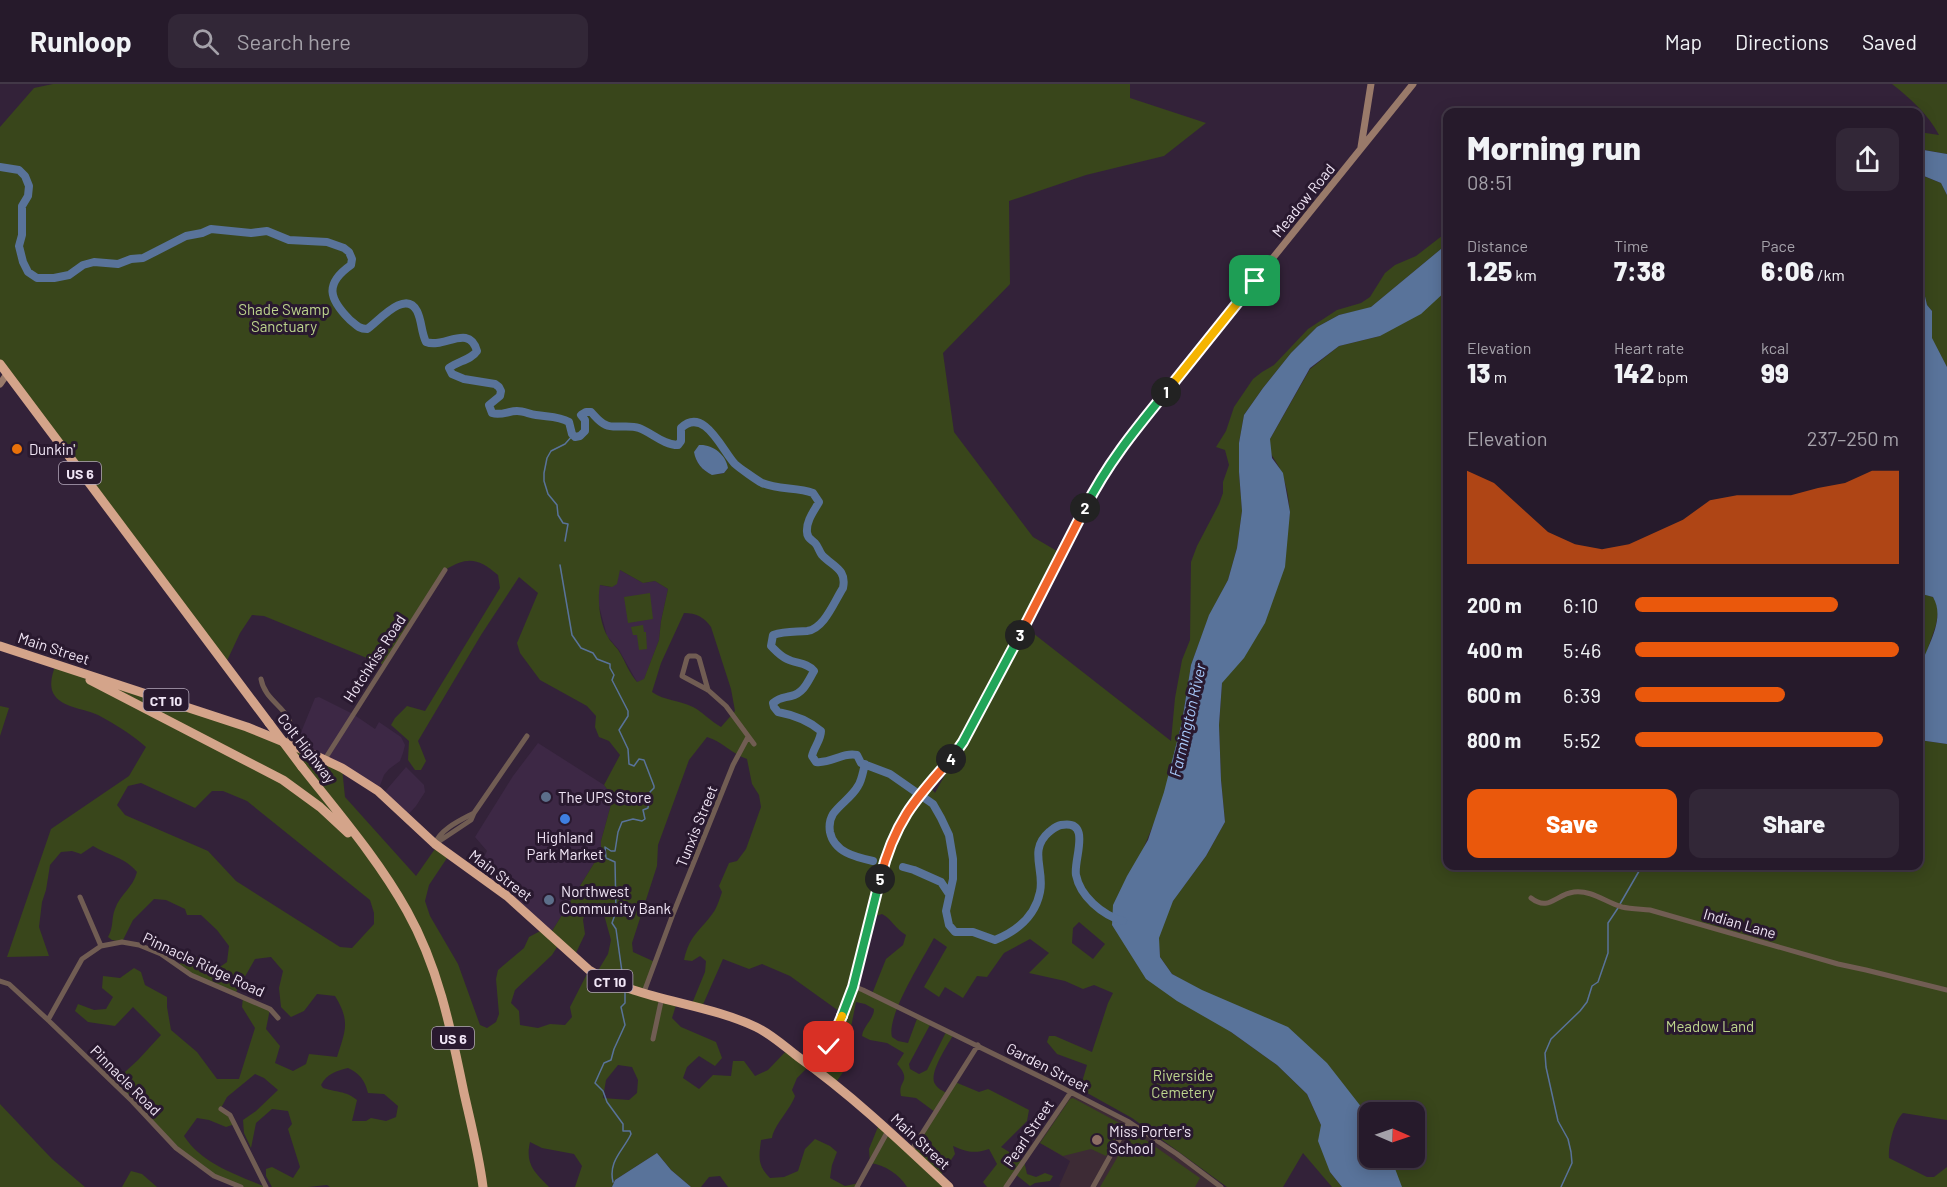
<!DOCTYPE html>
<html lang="en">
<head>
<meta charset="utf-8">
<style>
	body { margin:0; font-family:Barlow,sans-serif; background:#322737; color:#f1f3f6; height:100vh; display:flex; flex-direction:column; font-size:22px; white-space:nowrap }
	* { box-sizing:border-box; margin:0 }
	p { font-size:20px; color:#a4a1a9 }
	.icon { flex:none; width:33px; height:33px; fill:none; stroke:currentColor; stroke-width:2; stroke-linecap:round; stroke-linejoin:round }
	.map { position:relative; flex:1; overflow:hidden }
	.side { position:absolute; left:1443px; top:24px; width:480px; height:762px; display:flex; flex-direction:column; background:#261a2b; border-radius:12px; box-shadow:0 3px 15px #0003,0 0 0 2px #423847 }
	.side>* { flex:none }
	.needle { width:39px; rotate:92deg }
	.controls { position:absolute; left:1359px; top:1018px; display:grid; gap:12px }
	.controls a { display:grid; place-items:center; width:66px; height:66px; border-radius:12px; background:#261a2b; box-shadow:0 3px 15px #0003,0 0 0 2px #423847; font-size:30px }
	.pin { position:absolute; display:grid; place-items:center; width:51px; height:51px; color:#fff; margin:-26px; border-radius:12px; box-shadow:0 3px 9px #0006 }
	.km { position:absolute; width:30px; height:30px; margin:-15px; border-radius:50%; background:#222; color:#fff; font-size:16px; line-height:30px; text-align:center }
	.round { display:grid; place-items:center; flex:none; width:63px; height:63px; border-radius:12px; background:#322737 }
	.overview { display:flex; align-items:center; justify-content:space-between; height:102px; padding:0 24px }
	h1 { font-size:33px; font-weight:800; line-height:45px }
	.stats { display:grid; grid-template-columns:repeat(3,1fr); gap:9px; height:102px; padding:6px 24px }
	.stats div { display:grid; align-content:center }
	.stats b { font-size:26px; font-weight:800 }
	.stats small { font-size:16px; font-weight:400 }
	.stats p { font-size:16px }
	.chart { height:168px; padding:12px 24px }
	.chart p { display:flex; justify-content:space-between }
	.chart svg { width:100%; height:108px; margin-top:6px; fill:#ea580c; opacity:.7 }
	.action { display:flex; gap:12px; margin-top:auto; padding:12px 24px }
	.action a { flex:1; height:69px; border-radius:12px; background:#ea580c; color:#fff; font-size:24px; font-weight:800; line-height:69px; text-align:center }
	.action a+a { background:#322737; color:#f1f3f6 }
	ul { padding:0 24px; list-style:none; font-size:20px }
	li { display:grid; grid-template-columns:96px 72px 1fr; align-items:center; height:45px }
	li i { height:15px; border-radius:8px; background:#ea580c }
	header { display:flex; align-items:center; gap:36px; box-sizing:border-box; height:84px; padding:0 30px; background:#261a2b; border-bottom:2px solid #423847 }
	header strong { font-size:28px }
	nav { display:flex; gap:33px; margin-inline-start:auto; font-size:21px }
	.search { width:420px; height:54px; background:#322737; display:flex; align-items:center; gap:15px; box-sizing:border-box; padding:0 21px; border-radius:12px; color:#a4a1a9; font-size:22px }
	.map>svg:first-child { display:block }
	.built { fill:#3d2845 }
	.education { fill:#3d2b35 }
	.green { fill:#39461b; fill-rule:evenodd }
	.water { fill:#59739a }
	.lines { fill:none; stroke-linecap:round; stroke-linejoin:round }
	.stream { stroke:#59739a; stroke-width:1.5 }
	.river { stroke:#59739a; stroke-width:8 }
	.street { stroke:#715d53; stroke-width:5 }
	.secondary { stroke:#997a6a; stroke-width:7 }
	.highway { stroke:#d4a48a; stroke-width:9 }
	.highway-bridge { stroke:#d4a48a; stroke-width:9 }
	.split-1-casing { stroke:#fff; stroke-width:12 }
	.split-2-casing { stroke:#fff; stroke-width:12 }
	.split-3-casing { stroke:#fff; stroke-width:12 }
	.split-4-casing { stroke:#fff; stroke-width:12 }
	.split-5-casing { stroke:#fff; stroke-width:12 }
	.split-6-casing { stroke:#fff; stroke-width:12 }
	.split-7-casing { stroke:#fff; stroke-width:12 }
	.split-1 { stroke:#f5b400; stroke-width:8 }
	.split-2 { stroke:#22a559; stroke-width:8 }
	.split-3 { stroke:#f0652b; stroke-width:8 }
	.split-4 { stroke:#22a559; stroke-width:8 }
	.split-5 { stroke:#f0652b; stroke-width:8 }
	.split-6 { stroke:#22a559; stroke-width:8 }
	.split-7 { stroke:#f5b400; stroke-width:8 }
	.food-dot { fill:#e8710a; stroke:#29192f; stroke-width:2 }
	.service-dot { fill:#5c6f8a; stroke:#29192f; stroke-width:2 }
	.shop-dot { fill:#3f7fe0; stroke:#29192f; stroke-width:2 }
	.education-dot { fill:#8d6e63; stroke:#29192f; stroke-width:2 }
	.labels { text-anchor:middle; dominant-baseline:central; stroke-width:6; stroke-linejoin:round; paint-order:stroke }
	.shield { fill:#29192f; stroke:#b4a8ba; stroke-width:1.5 }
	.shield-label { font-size:14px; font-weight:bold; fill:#f0e5f5 }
	.street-label { font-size:15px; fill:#f0e5f5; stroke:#29192f }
	.park-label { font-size:15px; fill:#bdd58d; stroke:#29192f }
	.poi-label { font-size:15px; fill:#f0e5f5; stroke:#29192f; text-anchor:start }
	.water-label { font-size:16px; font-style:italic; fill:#a8c9fa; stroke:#29192f }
</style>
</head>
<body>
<header>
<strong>Runloop</strong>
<div class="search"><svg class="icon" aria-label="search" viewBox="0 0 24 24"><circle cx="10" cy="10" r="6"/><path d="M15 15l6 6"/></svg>Search here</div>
<nav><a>Map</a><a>Directions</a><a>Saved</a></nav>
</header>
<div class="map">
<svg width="1947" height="1103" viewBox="0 0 1947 1103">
	<rect width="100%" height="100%" fill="#332239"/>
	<path class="built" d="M620,486L643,499L655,497L668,505L661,537L659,556L644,596L637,598L619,566L607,552L599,522L597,514L599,501L611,503Z
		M319,613L353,630L375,645L379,638L401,653L405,661L403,669L400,677L389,685L384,691L378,707L295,663L315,614Z
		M538,659L604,701L613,713L601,757V768L552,847L477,787L487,767L475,753L513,692Z
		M406,683L424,701L425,708L416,722L406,733L382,711Z"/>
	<path class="education" d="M1071,1008L1129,1038L1220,1103H1061L1059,1102L1070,1077L1037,1057Z"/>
	<path class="green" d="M53,0H1130V14L1206,39L1164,72L1086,91L1009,117L1010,200L943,269L954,348L1033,453L1062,470L1026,541L1029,546L1171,657L1175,614L1182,576L1190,556L1191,478L1197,462L1219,420L1223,409V398L1229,381L1225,366L1216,363L1226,347L1234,323L1253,295L1262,288L1274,281L1308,245L1337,226L1361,219L1370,213L1385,189L1395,181L1416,172L1447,148V160L1370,224L1339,231L1317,243L1291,269L1263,304L1244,331L1239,359V388L1242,427L1237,464L1228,496L1209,532L1191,581L1182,638L1163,717L1112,841L1127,862L1231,948L1277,981L1307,1010L1321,1041L1330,1088L1342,1103H1332L1303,1069L1283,1103H1227L1132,1034L1080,1005L1087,981L1057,970L1047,958L1049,952H1055L1092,968L1108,919L1113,909L1094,901L1083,905L1065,897L1029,889L1049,869L1030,855L1004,869L987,893L977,892L963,914L945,903L939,913L924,903L947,863L934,854C923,875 886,932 892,953L898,957L908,959L918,932L931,939L909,980L910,985L919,990L927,986L947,946L954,950C948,960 928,990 935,1000C938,1005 943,1007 947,1009L955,998L979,1008L988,1005L1029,1026L1027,1037L1001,1063L1024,1077L1027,1090L1036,1093L1045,1089L1053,1092L1050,1097L1035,1099L1030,1102L1015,1090L1008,1100L1009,1103H987L983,1098L997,1080L989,1065C974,1070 967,1068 953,1062L955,1070L939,1094L949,1103H907C899,1090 885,1081 870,1079L869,1065L880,1038L911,1066L935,1028L916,1014L901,1012C897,996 913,998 897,980L904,969L887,959L870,956L862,952C863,942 874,935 874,925L865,920L856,918L847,963L843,976L846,984L834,1001L817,986L843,930L790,892L762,880L749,885L723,875L701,925L691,922L705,888L706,877L700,872L692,877L684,876C690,849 702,846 715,826C718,820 720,814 722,808L719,802L729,779L737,777L746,765L761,723L759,711L752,700L747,675C732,670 722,657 707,653L689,676L658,761L657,782L632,859L633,868L655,878L644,908L677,918L672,934L681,943L716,958L722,974L715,982L699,972L687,983L683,994L699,1005L713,991L731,992L733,977H744L755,992L768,986L788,965L810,981L797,994L792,1006L795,1012C790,1026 774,1041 772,1054L761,1056C759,1073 757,1081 770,1094L784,1093L798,1087L805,1065L815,1055L830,1062L837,1068L832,1081L830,1094L845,1102L859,1099L857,1103H728L720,1092L709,1093L701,1103H691L671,1086L657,1069L615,1096L612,1103H575L582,1082L574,1070L542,1064L530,1058C525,1080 534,1088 549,1103H330L327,1101L308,1103H272L266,1092V1085L272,1083L293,1094L300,1083L288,1045L292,1040L288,1027L272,1025L256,1039L251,1064L244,1049L243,1036L256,1027L278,1006L264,994L255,990L227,1013L221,1024L235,1040L226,1043L209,1036L197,1034L184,1052C202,1080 237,1091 266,1103C258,1103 250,1103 243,1103C200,1097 143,1030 113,999L138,976L161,951L133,923L115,942L88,938L75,927L78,920L94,926L106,925L113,913L102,904L103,892L120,894L134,884L141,888L145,901L167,913V923L171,946L197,968L217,995H239L255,944L242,923L243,913L270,925L266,945L280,962L275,979L293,987L306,980L309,970L337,973C345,947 351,938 335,912L317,910L304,927L291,933L281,923L279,904L283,887L271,873L255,875L235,910L191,891L178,881L187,875L203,872L217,885L227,878L229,862L217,846L201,831H187L185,825L166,816L154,815L133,836L122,858L112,856L108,853C114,842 111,835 115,825C120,810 133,804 137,788C126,774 108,771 93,762L81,770L72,767L61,768L50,781L46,806L42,818L39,843L49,872L7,873L51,745L129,692L146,663C131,650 115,640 98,631C86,625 64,624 55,612C48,603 52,590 56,580L221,634L342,684L345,713L416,792L437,762L449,771L429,801L425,817L430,832L458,880L480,941L487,944L496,938L499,930L496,895L498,886L524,864L529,853L544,845L552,847L601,768V757L613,713L604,701L620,671L609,657L599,653L595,643L596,632L587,622L540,596L520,569L517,559L538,509L519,493L481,551L418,657L426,677L421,686H415L408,676L409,657L391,641L395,634L407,622L425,627L500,504L498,491C478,474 468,472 445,486L384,581L264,532L252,531L240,549L225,581L0,280V43L34,4ZM696,375L728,384L724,389C711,393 702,387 696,375ZM620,486L643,499L655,497L668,505L661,537L659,556L644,595L637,598C629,589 626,579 620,569C617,563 611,559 608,553C600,541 597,516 600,501L612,503L617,500ZM684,529C696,529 704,533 711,543L731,605L735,627L721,643C710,637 703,628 693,623C679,616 665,617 652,608L661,579ZM951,675L952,678L935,709L928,700ZM141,699L195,724L212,707H223L247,717L370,816L374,829V840L352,864L340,863L236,797L208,767L125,731L117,721L128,702ZM588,819L597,822L603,827L611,856L608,870L596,890L589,886L570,923L572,933L565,941L550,940L538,944L520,941L519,927L511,919L515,906L552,871L559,860L574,873L585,850L583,836ZM882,830C893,836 894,844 906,851L903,861L886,875L872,910L853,902L870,834ZM1079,838L1105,860L1093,875L1072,859L1073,844ZM618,981L632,983L638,996L637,1009L629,1016L603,1014L606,996ZM348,984C359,989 365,996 368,1009L384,1010L398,1022L396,1033L386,1037L371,1034L366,1037H352L357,1016C344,1006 338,1009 323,1004L321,1001C327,989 337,987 348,984Z
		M1892,0H1947V70L1919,65V48L1939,51C1927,29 1911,15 1892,0Z
		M1918,90L1941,99L1947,111V283L1931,254L1932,227L1927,221L1919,186L1925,157L1919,109Z
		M1447,198L1448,782H1918L1919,656L1947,660V1036L1903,1029C1894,1037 1888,1062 1889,1074L1927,1093H1934L1947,1083V1103H1390L1379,1074H1414V1029H1370L1369,1038L1233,925L1172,890L1160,873L1158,850L1169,822L1206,772L1225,738L1221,696L1219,641L1222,599L1289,435C1291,420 1286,397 1279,383C1275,376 1270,369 1266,362L1310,285L1339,262L1380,252Z
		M650,509L653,535L628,539L624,513Z
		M1919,509L1933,513L1939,523L1936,541L1919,590Z
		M643,541L644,548H646L647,565L639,566L637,551H633L631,543Z
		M0,622L9,624L0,652Z
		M1073,1014L1123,1041L1106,1072L1091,1065L1063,1072L1040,1059L1070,1015Z
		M0,1020L52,1075L85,1103H0Z
		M1140,1052L1200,1094L1195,1103H1100L1128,1055Z
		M131,1087L142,1090L157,1103H122Z"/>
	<path class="water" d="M1918,65L1947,70V111L1941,99L1919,90Z
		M1918,109L1925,157L1919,186L1927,221L1932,227V254L1947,283V660L1919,656C1918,638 1915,605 1919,589C1924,565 1947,537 1933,513L1918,509Z
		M1447,160V206L1421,230L1380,252L1339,262L1310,284L1270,355L1272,374L1283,389L1290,428L1285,483L1265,539L1244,574L1222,599L1219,641L1221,696L1225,738L1206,772L1173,817L1159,854L1160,873L1172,890L1202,906L1288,943L1327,979L1366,1029L1369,1035L1370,1074H1391L1402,1103H1342L1330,1088L1318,1057L1321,1041L1307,1010L1277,981L1231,948L1177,917L1146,895L1112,841L1113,821L1127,792L1148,756L1164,708L1182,638L1191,581L1209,531L1228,496L1237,464L1242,427L1239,388V359L1244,331L1263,304L1291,269L1317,243L1339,231L1371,223Z
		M699,361C712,360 726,370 728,384L724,389L712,391C702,386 696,379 694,368Z
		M657,1069L671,1086L691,1103H612L615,1096Z"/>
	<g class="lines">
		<path class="stream" d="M565,457L568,440L563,439L558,431L557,421L548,410L544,397V389L547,374L551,367L565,360L573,351
			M560,481L572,551L581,564L593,569L597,575L610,580V584L614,591L612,596L628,627V632L619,646L628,665L629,680L634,682L639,675L644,676L654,702V704L650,708L648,724L643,726L645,735L642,737L633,735L622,738L618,748L615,767H611L605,763L606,774L615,778L616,828L612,839L616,845L623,895
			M1620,820L1642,782
			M613,1098C608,1077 623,1067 631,1050L630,1047H623V1040L607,1018L603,1007L595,999L604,979L611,976L614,965L625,941L621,923L625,919V909
			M1561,1103L1572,1079L1571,1068L1568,1055L1558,1037L1546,983L1545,969L1551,955L1580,927L1587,918L1592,902L1598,898L1608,869V839L1618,824"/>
		<path class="river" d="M0,83L19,86L25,92L29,102L28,112L22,122V151L19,162L23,178L28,188L37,194H54L69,191L83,181L94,178L118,180L131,175L143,174L186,152L202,149L211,145L251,149L267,147L289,156L327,158L344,164L349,168L352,175L351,181C324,200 329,215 350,236C356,241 359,245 367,245C377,239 405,204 417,227C422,237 421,248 426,258C444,265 469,239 477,267C471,276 458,277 449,284L452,290L464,295L495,300L499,303L501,307L500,312L489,321L492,329C501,332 508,327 517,327C524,327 529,330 536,331C548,333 559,332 569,338L572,350L575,353L580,352L585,347V336L581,331L586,328H591C596,333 599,338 606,341C614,345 628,340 639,344C652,349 664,361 678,361L681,357V344C704,322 722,366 735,380C738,383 758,397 762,399C778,406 797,403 813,409L819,418C814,427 806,437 807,448C807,454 811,455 815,459C818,462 819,467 822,471C833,483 847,485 843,504C834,518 824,545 807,547C795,548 785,547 773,551L771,562C776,567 780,572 787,575C796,580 807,578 814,587C808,597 804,609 791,612C783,614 780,613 773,619L774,623L778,628C794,631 808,636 821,647C821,656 814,663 812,672L816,678C831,680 842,668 857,671L861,679L890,690L933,720L941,734L949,751L953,775V795L946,827L949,841L955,848H973L995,856C1017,847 1035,833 1040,808C1045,786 1028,766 1049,748C1053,745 1056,742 1061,741C1093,735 1073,776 1076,791C1080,812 1102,831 1123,837
			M865,680C863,687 862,696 858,702C852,713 840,720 833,730C830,735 829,742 830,748C834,768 855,773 873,777
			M903,783L914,786L941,798L949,810"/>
		<path class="street" d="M261,595C266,623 301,625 288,659
			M708,606L699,574L696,572H689L687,574L682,592L708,606L726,622L754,660
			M325,675L445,486
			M435,760L471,736L474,729L527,652
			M435,760C440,745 461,736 474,729
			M80,813L101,862
			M1531,814C1549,828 1556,810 1574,808C1592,806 1605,818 1622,823C1631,825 1641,825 1650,826L1838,880L1866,886L1947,906
			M0,897L9,900L48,936L132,1017L176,1064L214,1092L241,1103
			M853,902L863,906L1053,999L1129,1038L1177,1070L1221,1103
			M644,908L673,830L733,681L748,653
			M48,936L82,875L101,862L122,858L139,861L161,870L191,891L270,925L278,934
			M653,955L662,913
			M221,1025L230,1031L266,1103
			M911,1067L978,961
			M857,1103L889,1045
			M1006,1103L1071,1008
			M1093,1103L1129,1038"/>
		<path class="secondary" d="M1361,63L1371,0
			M0,300L7,290
			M817,986L840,939L853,902L886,771L898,743L916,715L963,658L1100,395L1131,350L1413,0"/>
		<path class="highway" d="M0,280L269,639
			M0,562L247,643L306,667L342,684L378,707L435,760L507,812L589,886C639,917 703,918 756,943C771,950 784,962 797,972C852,1011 900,1057 949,1103
			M90,596L283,696L320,723L348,749
			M302,683C339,730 378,775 407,827C439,884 451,946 464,1009C471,1040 479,1071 483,1103"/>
		<path class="highway-bridge" d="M269,639L302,683"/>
	</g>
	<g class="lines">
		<defs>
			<path id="split-1" d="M1166,308L1255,197"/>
			<path id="split-2" d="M1085,424C1107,380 1135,346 1166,308"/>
			<path id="split-3" d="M1020,551L1085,424"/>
			<path id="split-4" d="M951,675L963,658L1020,551"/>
			<path id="split-5" d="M880,795C894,739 914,716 951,675"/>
			<path id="split-6" d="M842,932L853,903L880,795"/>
			<path id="split-7" d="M829,963L842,932"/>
		</defs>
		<use href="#split-1" class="split-1-casing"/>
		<use href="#split-2" class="split-2-casing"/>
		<use href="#split-3" class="split-3-casing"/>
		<use href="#split-4" class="split-4-casing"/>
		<use href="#split-5" class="split-5-casing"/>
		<use href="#split-6" class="split-6-casing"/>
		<use href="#split-7" class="split-7-casing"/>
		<use href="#split-1" class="split-1"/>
		<use href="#split-2" class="split-2"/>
		<use href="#split-3" class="split-3"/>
		<use href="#split-4" class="split-4"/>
		<use href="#split-5" class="split-5"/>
		<use href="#split-6" class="split-6"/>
		<use href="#split-7" class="split-7"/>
	</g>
	<circle class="food-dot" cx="17" cy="365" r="6"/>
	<g class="service-dot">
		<circle cx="546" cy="713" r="6"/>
		<circle cx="549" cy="816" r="6"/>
	</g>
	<circle class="shop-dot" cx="565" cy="735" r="6"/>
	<circle class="education-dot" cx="1097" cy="1056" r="6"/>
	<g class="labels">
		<g class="shield">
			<rect x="59" y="378" width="42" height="22" rx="4.5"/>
			<rect x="143.5" y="605" width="45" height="22" rx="4.5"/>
			<rect x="587.5" y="886" width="45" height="22" rx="4.5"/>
			<rect x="432" y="943" width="42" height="22" rx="4.5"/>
		</g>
		<g class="shield-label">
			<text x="80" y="389">US 6</text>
			<text x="166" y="616">CT 10</text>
			<text x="610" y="897">CT 10</text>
			<text x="453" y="954">US 6</text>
		</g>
		<g class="street-label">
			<text transform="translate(1303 116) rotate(-51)">Meadow Road</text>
			<text transform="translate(54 564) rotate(18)">Main Street</text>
			<text transform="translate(374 574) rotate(-57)">Hotchkiss Road</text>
			<text transform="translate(307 664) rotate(52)">Colt Highway</text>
			<text transform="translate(696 742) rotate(-68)">Tunxis Street</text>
			<text transform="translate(501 791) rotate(37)">Main Street</text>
			<text transform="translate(1740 839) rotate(16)">Indian Lane</text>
			<text transform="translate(204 880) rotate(25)">Pinnacle Ridge Road</text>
			<text transform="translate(1048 983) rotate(27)">Garden Street</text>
			<text transform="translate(126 996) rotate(45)">Pinnacle Road</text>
			<text transform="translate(1028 1049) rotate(-56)">Pearl Street</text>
			<text transform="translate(921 1057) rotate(43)">Main Street</text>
		</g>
		<g class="park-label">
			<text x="284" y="225">Shade Swamp<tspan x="284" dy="17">Sanctuary</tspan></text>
			<text x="1710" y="942">Meadow Land</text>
			<text x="1183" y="991">Riverside<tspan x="1183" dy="17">Cemetery</tspan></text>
		</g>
		<g class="poi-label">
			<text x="29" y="365">Dunkin'</text>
			<text x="558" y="713">The UPS Store</text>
			<text x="565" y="753" text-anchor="middle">Highland<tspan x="565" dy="17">Park Market</tspan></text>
			<text x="561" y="807">Northwest<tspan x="561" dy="17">Community Bank</tspan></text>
			<text x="1109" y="1047">Miss Porter's<tspan x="1109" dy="17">School</tspan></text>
		</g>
		<g class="water-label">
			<text transform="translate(1187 636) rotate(-77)">Farmington River</text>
		</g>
	</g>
</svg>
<div class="controls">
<a><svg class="needle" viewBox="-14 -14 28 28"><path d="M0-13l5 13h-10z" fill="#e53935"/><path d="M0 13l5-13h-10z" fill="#a4a1a9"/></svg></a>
</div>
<div class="pin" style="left:1255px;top:197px;background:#1e9e55"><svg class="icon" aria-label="arrive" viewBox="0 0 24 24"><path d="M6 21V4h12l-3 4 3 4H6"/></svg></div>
<div class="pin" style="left:829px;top:963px;background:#d93025"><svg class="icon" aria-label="check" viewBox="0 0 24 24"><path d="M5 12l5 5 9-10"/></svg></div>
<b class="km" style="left:1166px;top:308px">1</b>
<b class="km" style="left:1085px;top:424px">2</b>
<b class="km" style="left:1020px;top:551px">3</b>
<b class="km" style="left:951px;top:675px">4</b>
<b class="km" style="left:880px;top:795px">5</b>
<section class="side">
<div class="overview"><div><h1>Morning run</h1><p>08:51</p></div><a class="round"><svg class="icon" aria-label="share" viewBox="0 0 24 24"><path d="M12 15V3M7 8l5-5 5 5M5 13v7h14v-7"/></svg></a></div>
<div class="stats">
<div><p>Distance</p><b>1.25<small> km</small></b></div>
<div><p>Time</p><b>7:38</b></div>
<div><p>Pace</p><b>6:06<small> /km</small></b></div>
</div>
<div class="stats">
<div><p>Elevation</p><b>13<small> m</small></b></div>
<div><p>Heart rate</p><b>142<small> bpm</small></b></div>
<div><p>kcal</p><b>99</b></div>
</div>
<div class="chart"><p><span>Elevation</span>237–250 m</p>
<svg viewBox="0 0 160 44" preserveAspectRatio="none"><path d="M0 44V6L10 11L20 21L30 31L40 36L50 38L60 36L70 31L80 26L90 18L100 16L110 16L120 16L130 13L140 11L150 6L160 6V44z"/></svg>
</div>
<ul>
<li><b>200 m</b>6:10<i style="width:77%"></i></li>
<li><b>400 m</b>5:46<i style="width:100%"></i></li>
<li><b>600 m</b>6:39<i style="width:57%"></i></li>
<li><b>800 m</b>5:52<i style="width:94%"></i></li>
</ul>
<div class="action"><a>Save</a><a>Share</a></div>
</section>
</div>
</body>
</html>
